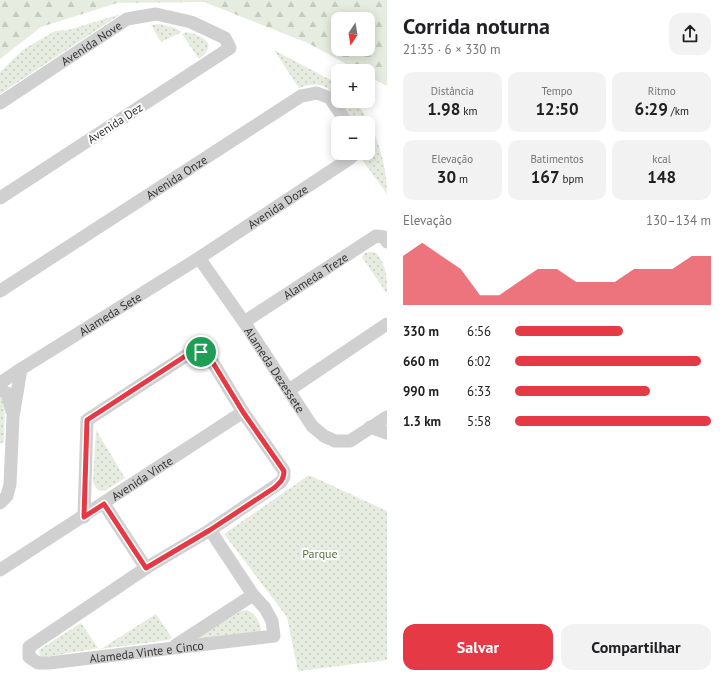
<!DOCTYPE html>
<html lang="pt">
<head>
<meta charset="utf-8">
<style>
	body { margin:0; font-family:"PT Sans",sans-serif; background:#f2f2f2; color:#202124; height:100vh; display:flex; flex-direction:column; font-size:15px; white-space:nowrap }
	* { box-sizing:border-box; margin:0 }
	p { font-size:13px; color:#757577 }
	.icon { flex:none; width:22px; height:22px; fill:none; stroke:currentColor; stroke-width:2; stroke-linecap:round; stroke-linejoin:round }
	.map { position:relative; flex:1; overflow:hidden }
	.sheet { display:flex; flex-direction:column; background:#fff; width:340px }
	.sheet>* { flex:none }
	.needle { width:26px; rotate:192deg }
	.tools { position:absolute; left:331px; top:12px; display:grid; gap:8px }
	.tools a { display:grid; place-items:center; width:44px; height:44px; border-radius:8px; background:#fff; box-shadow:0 2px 10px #0003; font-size:20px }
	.pin { position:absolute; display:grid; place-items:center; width:34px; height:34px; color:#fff; margin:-17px; border:2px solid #fff; border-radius:50%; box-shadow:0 1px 4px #0007 }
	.round { display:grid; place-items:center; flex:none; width:42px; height:42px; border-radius:12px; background:#f2f2f2 }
	.summary { display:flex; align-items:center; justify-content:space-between; height:68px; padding:0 16px }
	h1 { font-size:22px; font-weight:700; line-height:30px }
	.metrics { display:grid; grid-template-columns:repeat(3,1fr); gap:6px; height:68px; padding:4px 16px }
	.metrics div { display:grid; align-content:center; border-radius:10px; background:#f2f2f2; text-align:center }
	.metrics b { font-size:17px; font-weight:700 }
	.metrics small { font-size:11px; font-weight:400 }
	.metrics p { font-size:11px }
	.chart { height:112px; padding:8px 16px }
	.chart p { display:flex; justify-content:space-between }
	.chart svg { width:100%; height:72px; margin-top:4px; fill:#e63946; opacity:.7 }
	.button { display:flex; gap:8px; margin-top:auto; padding:8px 16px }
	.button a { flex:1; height:46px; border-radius:12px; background:#e63946; color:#fff; font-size:16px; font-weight:700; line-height:46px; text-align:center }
	.button a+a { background:#f2f2f2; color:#202124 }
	ul { padding:0 16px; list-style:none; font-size:13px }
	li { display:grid; grid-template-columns:64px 48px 1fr; align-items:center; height:30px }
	li i { height:10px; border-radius:5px; background:#e63946 }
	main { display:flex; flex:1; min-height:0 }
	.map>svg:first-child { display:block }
	.forest { fill:url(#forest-firs); fill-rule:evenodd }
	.park { fill:url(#park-dots) }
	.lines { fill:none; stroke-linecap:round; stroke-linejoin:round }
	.minor { stroke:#d0d0d0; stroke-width:13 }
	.route-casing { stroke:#fff; stroke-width:8 }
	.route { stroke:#e63946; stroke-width:5 }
	.labels { text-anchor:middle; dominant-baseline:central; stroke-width:4; stroke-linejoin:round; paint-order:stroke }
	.street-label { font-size:12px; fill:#333; stroke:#fff }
	.park-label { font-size:12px; fill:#56703f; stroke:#fff }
</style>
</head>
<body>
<main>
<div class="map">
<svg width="387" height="678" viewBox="0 0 387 678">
	<defs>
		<pattern id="forest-firs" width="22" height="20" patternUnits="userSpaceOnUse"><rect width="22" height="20" fill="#e6ecdf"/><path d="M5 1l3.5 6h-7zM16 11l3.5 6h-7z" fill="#c6cbc0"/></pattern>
		<pattern id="park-dots" width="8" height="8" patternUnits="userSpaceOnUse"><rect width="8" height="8" fill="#e6ecdf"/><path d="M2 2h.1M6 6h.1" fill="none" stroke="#c6cbc0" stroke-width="1.8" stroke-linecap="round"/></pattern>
	</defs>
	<rect width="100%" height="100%" fill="#fff"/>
	<path class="forest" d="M0,0H387V86L368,76V71H359L308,43L204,2L117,3L41,27L0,59ZM338,19H368V49H338Z"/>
	<path class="park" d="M121,14L0,94V72L24,49L55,31L68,30Z
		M160,24L175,28L182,32L161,42L151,25Z
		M186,32C204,36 219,44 199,59L182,34Z
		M274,50L338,84V99C328,84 316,82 299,88Z
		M340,101H355C375,125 387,163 387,194L361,158L362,153H368V123H355Z
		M371,252L376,253C387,265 387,279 387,294L362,257L365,253Z
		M0,397L5,400L4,438L3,442L0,444Z
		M96,430L125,478L104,491C98,491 96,488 93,482Z
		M309,475L387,511V660L298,671L287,617L224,534Z
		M247,610C255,613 261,623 261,631L259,633L198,640L199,637L241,611Z
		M156,614L172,638L168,640L101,649Z
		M81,623L98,648L45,657H40L39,650Z"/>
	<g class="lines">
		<g class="minor">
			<path id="s1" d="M0,103L127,19L156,14L191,22L225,38L230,48L0,198"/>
			<path id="s2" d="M199,258L244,322L312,426L324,436L335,441H350L387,417"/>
			<path id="s3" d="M0,291L301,96L317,93L330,98L347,123"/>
			<path id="s4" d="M244,322L376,236L384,237L387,242"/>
			<path id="s5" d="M0,383L21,369L199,258L349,159L356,153"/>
			<path d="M0,390L7,393L12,411"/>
			<path d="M289,390L387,324"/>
			<path d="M370,427L387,433"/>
			<path d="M0,503L7,496L10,484L13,417L21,369"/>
			<path d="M104,504L146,568"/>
			<path id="s6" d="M84,517L87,420L190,353L201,352L210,358L243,412L284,471V477L281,482L210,530L146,568L29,647V657L38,663H49L274,636L272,621L265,608L253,595L210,530"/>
			<path id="s7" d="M0,570L243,412"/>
			<path d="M176,645L253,595"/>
		</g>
	</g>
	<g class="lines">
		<defs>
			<path id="route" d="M201,352L210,358L243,412L284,471C284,479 281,482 274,488L210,530L146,568L104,504L84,517L87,420L190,353Z"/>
		</defs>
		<use href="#route" class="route-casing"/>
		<use href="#route" class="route"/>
	</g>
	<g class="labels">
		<g class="street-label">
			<text stroke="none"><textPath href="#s1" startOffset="109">Avenida Nove</textPath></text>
			<text transform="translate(115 123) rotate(-33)">Avenida Dez</text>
			<text stroke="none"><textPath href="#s3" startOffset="210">Avenida Onze</textPath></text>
			<text stroke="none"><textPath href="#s5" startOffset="329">Avenida Doze</textPath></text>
			<text stroke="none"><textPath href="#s4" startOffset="85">Alameda Treze</textPath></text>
			<text stroke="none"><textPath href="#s5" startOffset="130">Alameda Sete</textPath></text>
			<text stroke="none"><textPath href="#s2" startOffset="135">Alameda Dezessete</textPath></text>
			<text stroke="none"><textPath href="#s7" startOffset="169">Avenida Vinte</textPath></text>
			<text stroke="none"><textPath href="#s6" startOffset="820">Alameda Vinte e Cinco</textPath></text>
		</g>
		<g class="park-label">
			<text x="320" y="553">Parque</text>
		</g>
	</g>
</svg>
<div class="tools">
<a><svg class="needle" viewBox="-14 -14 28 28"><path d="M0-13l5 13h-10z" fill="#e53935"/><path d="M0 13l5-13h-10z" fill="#757577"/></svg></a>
<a>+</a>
<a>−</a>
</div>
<div class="pin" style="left:201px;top:352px;background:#1e9e55"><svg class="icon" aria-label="arrive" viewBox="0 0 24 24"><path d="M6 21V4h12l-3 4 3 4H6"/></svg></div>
</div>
<section class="sheet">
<div class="summary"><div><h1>Corrida noturna</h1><p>21:35 · 6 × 330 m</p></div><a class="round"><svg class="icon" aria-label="share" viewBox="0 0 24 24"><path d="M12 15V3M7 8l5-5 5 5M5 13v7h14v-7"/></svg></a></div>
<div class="metrics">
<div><p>Distância</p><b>1.98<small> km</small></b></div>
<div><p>Tempo</p><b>12:50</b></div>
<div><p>Ritmo</p><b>6:29<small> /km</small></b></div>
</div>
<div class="metrics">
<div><p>Elevação</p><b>30<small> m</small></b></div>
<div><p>Batimentos</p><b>167<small> bpm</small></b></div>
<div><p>kcal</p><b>148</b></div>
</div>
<div class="chart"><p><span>Elevação</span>130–134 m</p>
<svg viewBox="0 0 160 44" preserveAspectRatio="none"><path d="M0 44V14L10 6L20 14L30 22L40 38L50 38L60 30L70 22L80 22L90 30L100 30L110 30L120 22L130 22L140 22L150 14L160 14V44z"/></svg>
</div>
<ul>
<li><b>330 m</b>6:56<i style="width:55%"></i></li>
<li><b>660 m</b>6:02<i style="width:95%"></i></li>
<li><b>990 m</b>6:33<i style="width:69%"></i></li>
<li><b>1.3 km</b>5:58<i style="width:100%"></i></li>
</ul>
<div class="button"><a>Salvar</a><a>Compartilhar</a></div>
</section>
</main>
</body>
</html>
